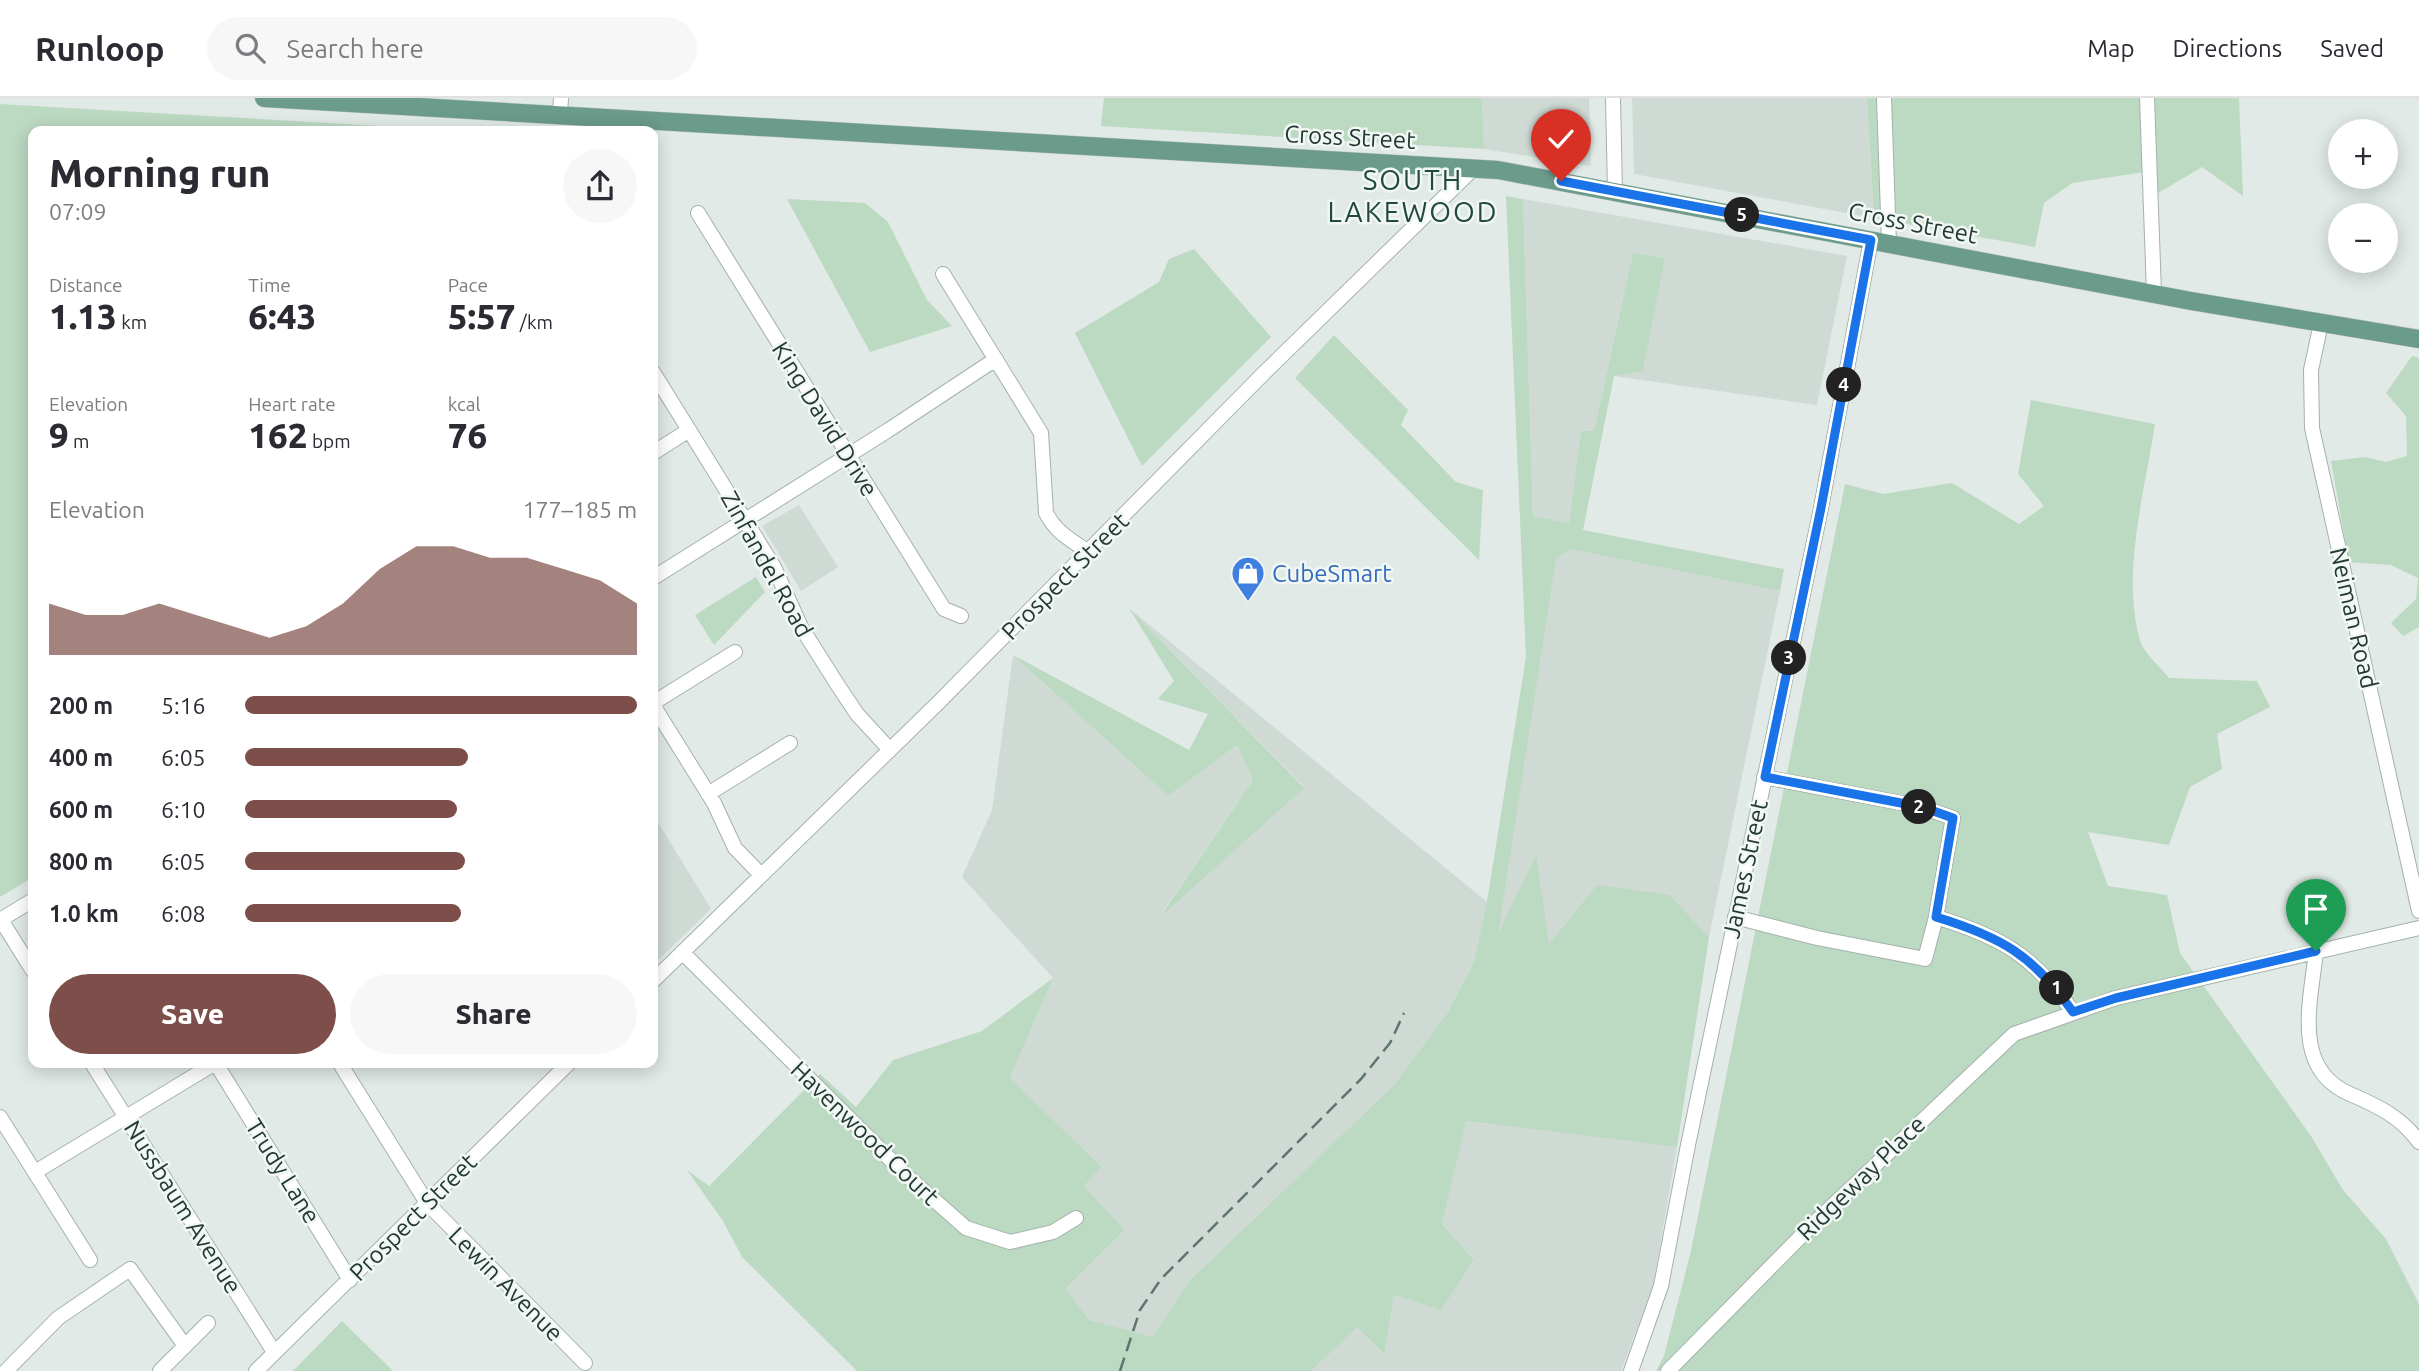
<!DOCTYPE html>
<html lang="en">
<head>
<meta charset="utf-8">
<style>
	body { margin:0; font-family:Ubuntu,sans-serif; background:#f7f7f7; color:#2b2b33; height:100vh; display:flex; flex-direction:column; font-size:26px; white-space:nowrap }
	* { box-sizing:border-box; margin:0 }
	p { font-size:23px; color:#7c7c81 }
	.icon { flex:none; width:38px; height:38px; fill:none; stroke:currentColor; stroke-width:2; stroke-linecap:round; stroke-linejoin:round }
	.map { position:relative; flex:1; overflow:hidden }
	.side { position:absolute; left:28px; top:28px; width:630px; height:942px; display:flex; flex-direction:column; background:#fff; border-radius:14px; box-shadow:0 4px 18px #0003 }
	.side>* { flex:none }
	.tools { position:absolute; left:2328px; top:21px; display:grid; gap:14px }
	.tools a { display:grid; place-items:center; width:70px; height:70px; border-radius:50%; background:#fff; box-shadow:0 4px 18px #0003; font-size:35px }
	.pin { position:absolute; display:grid; place-items:center; width:60px; height:60px; color:#fff; margin:-72px -30px; border-radius:50% 50% 50% 0; rotate:-45deg; box-shadow:0 0 7px #0007 }
	.pin .icon { rotate:45deg }
	.km { position:absolute; width:35px; height:35px; margin:-18px; border-radius:50%; background:#222; color:#fff; font-size:19px; line-height:35px; text-align:center }
	.round { display:grid; place-items:center; flex:none; width:74px; height:74px; border-radius:37px; background:#f7f7f7 }
	.headline { display:flex; align-items:center; justify-content:space-between; height:119px; padding:0 21px }
	h1 { font-size:38px; font-weight:800; line-height:52px }
	.stats { display:grid; grid-template-columns:repeat(3,1fr); gap:10px; height:119px; padding:7px 21px }
	.stats div { display:grid; align-content:center }
	.stats b { font-size:35px; font-weight:800 }
	.stats small { font-size:19px; font-weight:400 }
	.stats p { font-size:19px }
	.chart { height:196px; padding:14px 21px }
	.chart p { display:flex; justify-content:space-between }
	.chart svg { width:100%; height:126px; margin-top:7px; fill:#7e4f4a; opacity:.7 }
	.primary-button { display:flex; gap:14px; margin-top:auto; padding:14px 21px }
	.primary-button a { flex:1; height:80px; border-radius:42px; background:#7e4f4a; color:#fff; font-size:28px; font-weight:800; line-height:80px; text-align:center }
	.primary-button a+a { background:#f7f7f7; color:#2b2b33 }
	ul { padding:0 21px; list-style:none; font-size:23px }
	li { display:grid; grid-template-columns:112px 84px 1fr; align-items:center; height:52px }
	li i { height:18px; border-radius:9px; background:#7e4f4a }
	header { display:flex; align-items:center; gap:42px; box-sizing:border-box; height:98px; padding:0 35px; background:#fff; border-bottom:2px solid #e1e1e2 }
	header strong { font-size:33px }
	nav { display:flex; gap:38px; margin-inline-start:auto; font-size:24px }
	.search { width:490px; height:63px; background:#f7f7f7; display:flex; align-items:center; gap:18px; box-sizing:border-box; padding:0 24px; border-radius:38px; color:#7c7c81; font-size:26px }
	.map>svg:first-child { display:block }
	.built { fill:#d0dad4 }
	.green { fill:#bcd9c2 }
	.lines { fill:none; stroke-linecap:round; stroke-linejoin:round }
	.minor-casing { stroke:#a4b1ac; stroke-width:16 }
	.major-casing { stroke:#bdc4c2; stroke-width:19 }
	.minor { stroke:#fff; stroke-width:14 }
	.major { stroke:#6a9b8b; stroke-width:18 }
	.rail { stroke:#5e756d; stroke-width:2.5; stroke-dasharray:14 7; stroke-linecap:butt }
	.route-casing { stroke:#fff; stroke-width:14 }
	.route { stroke:#1a73e8; stroke-width:9 }
	.labels { text-anchor:middle; dominant-baseline:central; stroke-width:5; stroke-linejoin:round; paint-order:stroke }
	.street-label { font-size:24px; fill:#233932; stroke:#f1f7f4 }
	.shop-label { font-size:24px; fill:#366cbe; stroke:#f1f7f4; text-anchor:start }
	.quarter-label { font-size:28px; letter-spacing:2px; fill:#22493d; stroke:#f1f7f4 }
</style>
</head>
<body>
<header>
<strong>Runloop</strong>
<div class="search"><svg class="icon" aria-label="search" viewBox="0 0 24 24"><circle cx="10" cy="10" r="6"/><path d="M15 15l6 6"/></svg>Search here</div>
<nav><a>Map</a><a>Directions</a><a>Saved</a></nav>
</header>
<div class="map">
<svg width="2419" height="1273" viewBox="0 0 2419 1273">
	<rect width="100%" height="100%" fill="#e1eae6"/>
	<path class="built" d="M1482,0H1589L1591,68L1484,51Z
		M1632,0H1867L1874,120L1634,76Z
		M1523,101L1847,158L1817,307L1614,278L1665,160L1633,155L1594,333L1581,334L1569,425L1533,418Z
		M799,407L838,469L801,493L762,428Z
		M1570,451L1780,493L1709,839L1670,797L1549,847L1535,758L1497,839L1474,864L1448,914L1394,987L1189,1183L1153,1240L1089,1222L1066,1190L1125,1132L1084,1088L1102,1069L1010,980L1053,880L962,779L992,712L1013,557L1168,698L1237,647L1253,682L1162,815L1304,689L1129,510L1487,804L1556,461Z
		M653,716L711,811L653,867Z
		M1465,1023L1677,1049L1653,1188L1621,1273H1311L1357,1228L1383,1256L1394,1197L1441,1211L1474,1164L1442,1126Z"/>
	<path class="green" d="M1104,0H1482L1484,51L1101,28Z
		M1867,0H2239L2243,98L2202,69L2150,100L2144,74L2072,85L2044,105L2035,149L1874,120Z
		M0,6L468,33H33V779L0,799Z
		M1506,98L1523,101L1533,418L1569,425L1581,333H1594L1633,155L1665,160L1643,273L1614,278L1583,432L1784,471L1780,493L1570,451L1556,461L1498,836L1536,756L1549,846L1597,787L1670,797L1709,839L1677,1049L1466,1023L1442,1126L1474,1163L1441,1212L1394,1197L1384,1256L1357,1229L1311,1273H857L742,1159L723,1123L687,1072L709,1088L820,976L856,1009L893,962L982,933L1053,880L1010,980L1102,1069L1084,1088L1125,1132L1066,1190L1089,1222L1153,1239L1189,1183L1394,987L1448,914L1474,864L1487,804L1526,559Z
		M787,101L865,105L888,124L927,202L952,228L870,254Z
		M1194,151L1271,239L1142,368L1075,235L1159,184L1169,161Z
		M1334,237L1408,312L1401,327L1456,384L1483,392L1479,462L1295,280Z
		M2412,258L2419,260V529L2403,538L2391,525L2416,501L2418,480L2391,467L2349,464L2331,363L2365,359L2386,364L2407,358L2406,318L2386,295Z
		M2031,302L2155,326C2145,392 2121,477 2140,542C2143,555 2161,569 2169,580L2257,583L2270,609L2217,636L2222,671L2190,689L2169,747L2088,734L2108,788L2167,797L2180,855L2311,1038L2343,1092L2386,1141L2419,1206V1273H1656L1664,1258L1691,1153L1845,386L1883,396L1952,385L2019,426L2044,408L2018,376Z
		M756,479L765,494L714,547L695,517Z
		M1129,510L1304,690L1160,819L1253,682L1237,647L1168,698L1013,557L1189,652L1208,616L1158,601L1174,583Z
		M342,1223L393,1273H293Z"/>
	<g class="lines">
		<defs>
			<path id="minor" d="M1613,0L1615,94
				M1884,0L1889,145
				M2147,0L2154,195
				M560,17L561,0
				M698,115L944,511L961,518
				M943,176L1041,335L1046,415C1057,436 1071,441 1089,455
				M2321,225L2311,272L2312,330L2419,813
				M653,274L774,469L801,529L837,586L857,616L890,652
				M653,355L689,332
				M653,480L887,333L996,261
				M653,605L735,554
				M653,607L714,705L735,750L761,777
				M1764,679L1922,709L1953,720L1936,819C2002,839 2034,858 2073,914
				M708,696L790,645
				M1735,819L1817,840L1925,861L1936,819
				M0,822L33,802
				M1,822L33,873
				M2316,853C2311,903 2291,971 2350,996C2378,1008 2401,1019 2419,1044
				M682,854L907,1078L966,1130L1010,1144L1053,1134L1076,1120
				M653,883L939,604L1264,275L1474,70
				M91,964L274,1254
				M215,964L350,1182
				M339,964L427,1105L585,1265
				M0,1019L90,1162
				M35,1074L217,964
				M6,1273L58,1220L130,1171L185,1248
				M160,1273L208,1225
				M256,1273L570,964
				M1631,1273L1661,1188L1688,1047L1821,410L1871,142
				M1668,1273L1813,1126L2014,936L2116,900L2419,830"/>
			<path id="major" d="M264,0L1498,72L2191,203L2419,241"/>
		</defs>
		<use href="#minor" class="minor-casing"/>
		<use href="#major" class="major-casing"/>
		<use href="#minor" class="minor"/>
		<use href="#major" class="major"/>
		<path class="rail" d="M1120,1273L1140,1212L1161,1181L1361,981L1390,945L1404,915"/>
	</g>
	<g class="lines">
		<defs>
			<path id="route" d="M1561,83L1871,142L1821,410L1765,679L1922,709L1953,720L1936,819C2002,839 2034,858 2073,914L2116,900L2316,853"/>
		</defs>
		<use href="#route" class="route-casing"/>
		<use href="#route" class="route"/>
	</g>
	<defs>
		<symbol id="shop-pin" viewBox="-11 -11 22 30"><path d="M0 17L-7.5 6A9.5 9.5 0 1 1 7.5 6Z" fill="#3f7fe0" stroke="#f1f7f4"/><path d="M-5-2.5h2.3a2.7 3.5 0 0 1 5.4 0H5L5.5 6h-11ZM-1.5-2.5h3a1.5 2.3 0 0 0-3 0Z" fill="#fff"/></symbol>
	</defs>
	<g fill-rule="evenodd">
		<use href="#shop-pin" x="1229" y="456" width="38" height="52"/>
	</g>
	<g class="labels">
		<g class="street-label">
			<text transform="translate(1350 39) rotate(3)">Cross Street</text>
			<text transform="translate(1913 125) rotate(11)">Cross Street</text>
			<text transform="translate(825 321) rotate(58)">King David Drive</text>
			<text transform="translate(767 466) rotate(61)">Zinfandel Road</text>
			<text transform="translate(1065 478) rotate(-45)">Prospect Street</text>
			<text transform="translate(2354 520) rotate(77)">Neiman Road</text>
			<text transform="translate(1745 771) rotate(-78)">James Street</text>
			<text transform="translate(865 1035) rotate(44)">Havenwood Court</text>
			<text transform="translate(283 1073) rotate(58)">Trudy Lane</text>
			<text transform="translate(1861 1080) rotate(-44)">Ridgeway Place</text>
			<text transform="translate(183 1109) rotate(58)">Nussbaum Avenue</text>
			<text transform="translate(413 1119) rotate(-45)">Prospect Street</text>
			<text transform="translate(506 1186) rotate(45)">Lewin Avenue</text>
		</g>
		<g class="shop-label">
			<text x="1272" y="475">CubeSmart</text>
		</g>
		<g class="quarter-label">
			<text x="1413" y="81">SOUTH<tspan x="1413" dy="32">LAKEWOOD</tspan></text>
		</g>
	</g>
</svg>
<div class="tools">
<a>+</a>
<a>−</a>
</div>
<div class="pin" style="left:2316px;top:853px;background:#1e9e55"><svg class="icon" aria-label="arrive" viewBox="0 0 24 24"><path d="M6 21V4h12l-3 4 3 4H6"/></svg></div>
<div class="pin" style="left:1561px;top:83px;background:#d93025"><svg class="icon" aria-label="check" viewBox="0 0 24 24"><path d="M5 12l5 5 9-10"/></svg></div>
<b class="km" style="left:2057px;top:890px">1</b>
<b class="km" style="left:1919px;top:709px">2</b>
<b class="km" style="left:1789px;top:560px">3</b>
<b class="km" style="left:1844px;top:287px">4</b>
<b class="km" style="left:1742px;top:117px">5</b>
<section class="side">
<div class="headline"><div><h1>Morning run</h1><p>07:09</p></div><a class="round"><svg class="icon" aria-label="share" viewBox="0 0 24 24"><path d="M12 15V3M7 8l5-5 5 5M5 13v7h14v-7"/></svg></a></div>
<div class="stats">
<div><p>Distance</p><b>1.13<small> km</small></b></div>
<div><p>Time</p><b>6:43</b></div>
<div><p>Pace</p><b>5:57<small> /km</small></b></div>
</div>
<div class="stats">
<div><p>Elevation</p><b>9<small> m</small></b></div>
<div><p>Heart rate</p><b>162<small> bpm</small></b></div>
<div><p>kcal</p><b>76</b></div>
</div>
<div class="chart"><p><span>Elevation</span>177–185 m</p>
<svg viewBox="0 0 160 44" preserveAspectRatio="none"><path d="M0 44V26L10 30L20 30L30 26L40 30L50 34L60 38L70 34L80 26L90 14L100 6L110 6L120 10L130 10L140 14L150 18L160 26V44z"/></svg>
</div>
<ul>
<li><b>200 m</b>5:16<i style="width:100%"></i></li>
<li><b>400 m</b>6:05<i style="width:57%"></i></li>
<li><b>600 m</b>6:10<i style="width:54%"></i></li>
<li><b>800 m</b>6:05<i style="width:56%"></i></li>
<li><b>1.0 km</b>6:08<i style="width:55%"></i></li>
</ul>
<div class="primary-button"><a>Save</a><a>Share</a></div>
</section>
</div>
</body>
</html>
